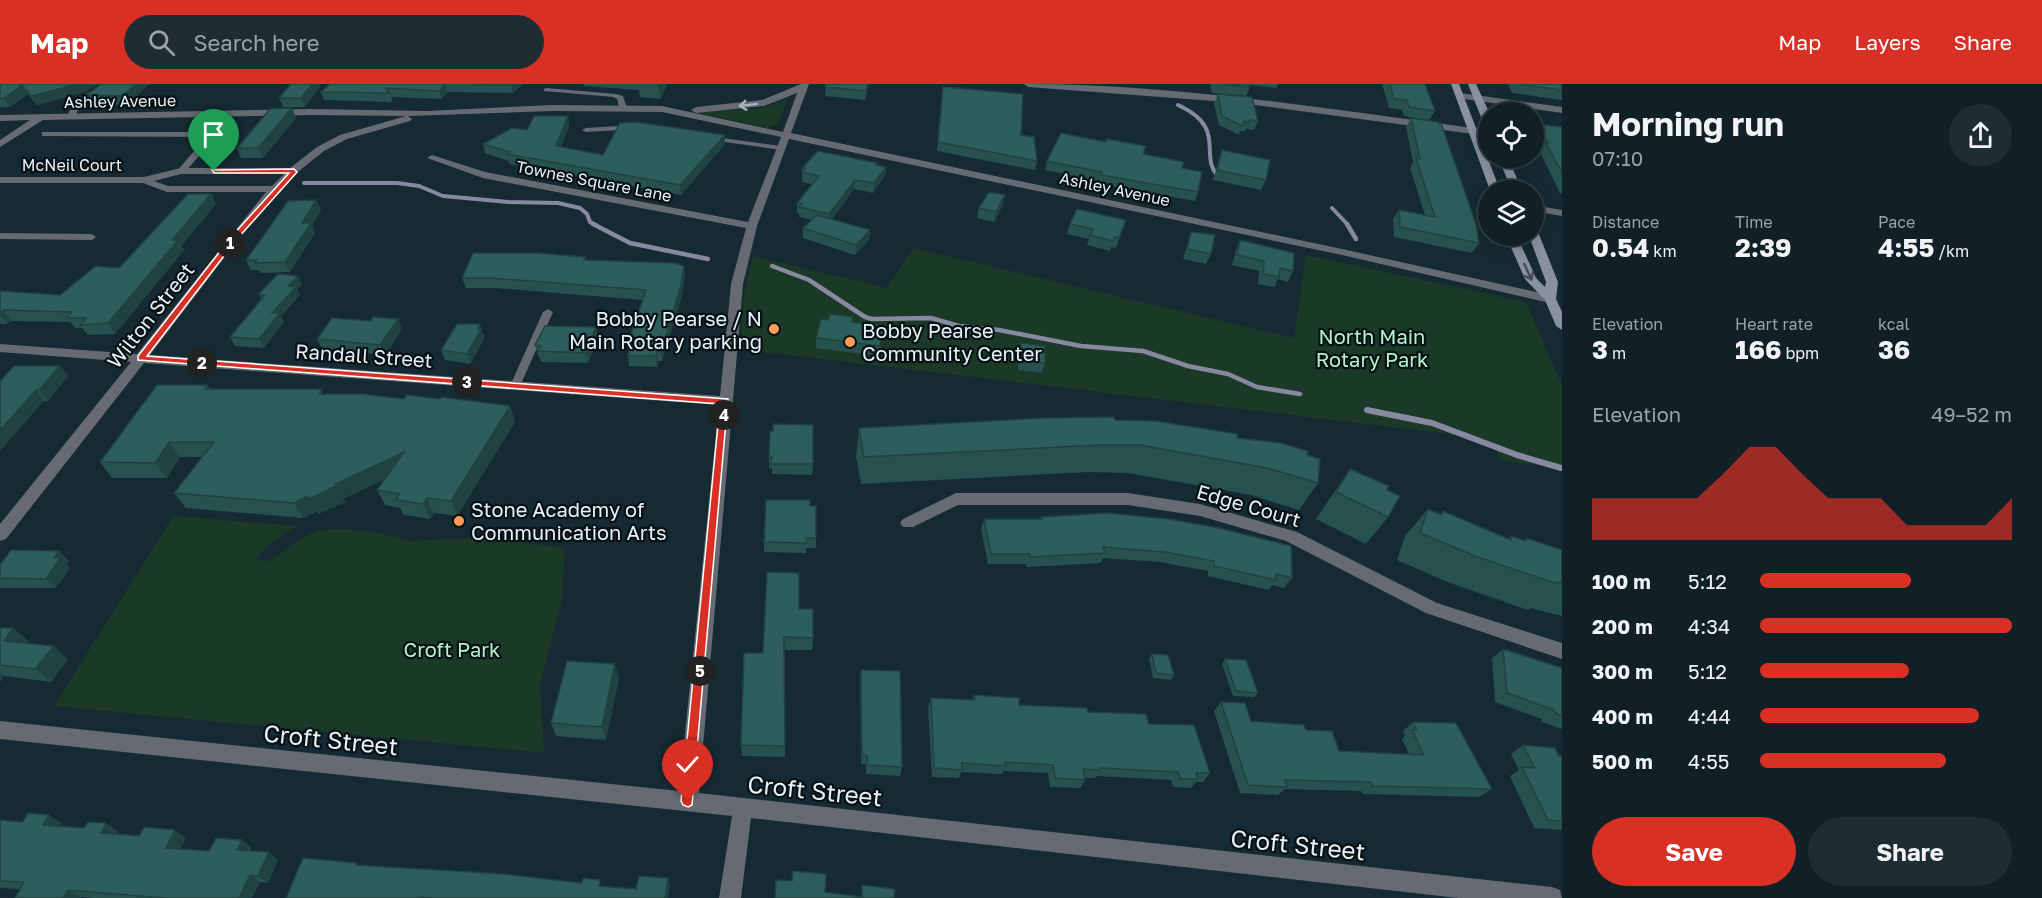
<!DOCTYPE html>
<html lang="en">
<head>
<meta charset="utf-8">
<style>
	body { margin:0; font-family:"Golos Text",sans-serif; background:#1e2d32; color:#f1f3f6; height:100vh; display:flex; flex-direction:column; font-size:22px; white-space:nowrap }
	* { box-sizing:border-box; margin:0 }
	p { font-size:20px; color:#9ca3a7 }
	.icon { flex:none; width:33px; height:33px; fill:none; stroke:currentColor; stroke-width:2; stroke-linecap:round; stroke-linejoin:round }
	.map { position:relative; flex:1; overflow:hidden }
	.sheet { display:flex; flex-direction:column; background:#102026; width:480px }
	.sheet>* { flex:none }
	.fabs { position:absolute; left:1478px; top:18px; display:grid; gap:12px }
	.fabs a { display:grid; place-items:center; width:66px; height:66px; border-radius:50%; background:#102026; box-shadow:0 3px 15px #0003,0 0 0 2px #303e43; font-size:30px }
	.pin { position:absolute; display:grid; place-items:center; width:51px; height:51px; color:#fff; margin:-62px -26px; border-radius:50% 50% 50% 0; rotate:-45deg; box-shadow:0 0 6px #0007 }
	.pin .icon { rotate:45deg }
	.km { position:absolute; width:30px; height:30px; margin:-15px; border-radius:50%; background:#222; color:#fff; font-size:16px; line-height:30px; text-align:center }
	.round { display:grid; place-items:center; flex:none; width:63px; height:63px; border-radius:32px; background:#1e2d32 }
	.head { display:flex; align-items:center; justify-content:space-between; height:102px; padding:0 30px }
	h1 { font-size:33px; font-weight:700; line-height:45px }
	.stats { display:grid; grid-template-columns:repeat(3,1fr); gap:9px; height:102px; padding:6px 30px }
	.stats div { display:grid; align-content:center }
	.stats b { font-size:26px; font-weight:700 }
	.stats small { font-size:16px; font-weight:400 }
	.stats p { font-size:16px }
	.chart { height:168px; padding:12px 30px }
	.chart p { display:flex; justify-content:space-between }
	.chart svg { width:100%; height:108px; margin-top:6px; fill:#d93025; opacity:.7 }
	.action { display:flex; gap:12px; margin-top:auto; padding:12px 30px }
	.action a { flex:1; height:69px; border-radius:36px; background:#d93025; color:#fff; font-size:24px; font-weight:700; line-height:69px; text-align:center }
	.action a+a { background:#1e2d32; color:#f1f3f6 }
	ul { padding:0 30px; list-style:none; font-size:20px }
	li { display:grid; grid-template-columns:96px 72px 1fr; align-items:center; height:45px }
	li i { height:15px; border-radius:8px; background:#d93025 }
	header { display:flex; align-items:center; gap:36px; box-sizing:border-box; height:84px; padding:0 30px; background:#d93025; color:#fff }
	header strong { font-size:28px }
	nav { display:flex; gap:33px; margin-inline-start:auto; font-size:21px }
	.search { width:420px; height:54px; background:#1e2d32; display:flex; align-items:center; gap:15px; box-sizing:border-box; padding:0 21px; border-radius:33px; color:#9ca3a7; font-size:22px }
	main { display:flex; flex:1; min-height:0 }
	.map>svg:first-child { display:block }
	.green { fill:#1b3927 }
	.lines { fill:none; stroke-linecap:round; stroke-linejoin:round }
	.stream-far2 { stroke:#8988a1; stroke-width:4 }
	.stream-far1 { stroke:#8988a1; stroke-width:4.5 }
	.stream { stroke:#8988a1; stroke-width:6 }
	.lane { fill:#666a72; fill-rule:evenodd }
	.street { fill:#666a72; fill-rule:evenodd }
	.secondary { fill:#89919e; fill-rule:evenodd }
	.wall { fill:#27514e }
	.shaded-wall { fill:#204240 }
	.building { fill:#2d5e5b; stroke:#204240; stroke-width:1.5 }
	.oneway { stroke:#acb5bb }
	.oneway2 { stroke:#424b52 }
	.route { fill:#d93025; stroke:#fff; stroke-width:1.5 }
	.poi-dot { fill:#ff9b5b; stroke:#081114; stroke-width:2 }
	.labels { text-anchor:middle; dominant-baseline:central; stroke-width:4.5; stroke-linejoin:round; paint-order:stroke }
	.far-street-label { font-size:16px; fill:#e5f2f7; stroke:#081114 }
	.street-label { font-size:20px; fill:#e5f2f7; stroke:#081114 }
	.poi-label { font-size:20px; fill:#e5f2f7; stroke:#081114; text-anchor:start }
	.park-label { font-size:20px; fill:#b4f2ca; stroke:#081114 }
	.near-street-label { font-size:24px; fill:#e5f2f7; stroke:#081114 }
</style>
</head>
<body>
<header>
<strong>Map</strong>
<div class="search"><svg class="icon" aria-label="search" viewBox="0 0 24 24"><circle cx="10" cy="10" r="6"/><path d="M15 15l6 6"/></svg>Search here</div>
<nav><a>Map</a><a>Layers</a><a>Share</a></nav>
</header>
<main>
<div class="map">
<svg width="1562" height="814" viewBox="0 0 1562 814">
	<rect width="100%" height="100%" fill="#152a32"/>
	<path class="green" d="M788,14L778,40L767,44L695,28L764,24Z
		M913,164L1294,254L1306,171L1526,218L1562,301V384L1502,377L1491,360L1465,352L740,265L744,212L753,172L887,204Z
		M173,432L297,442L276,455L255,475L271,477L298,456L319,446L342,445L369,447L410,457L482,453L565,464L562,515L540,601L544,669L54,622Z"/>
	<g class="lines">
		<path class="stream-far2" d="M1178,21C1230,45 1196,72 1220,94
			M304,99H397L419,102L443,112L508,118L558,119L580,124L587,130L590,138L596,141
			M1332,124L1348,141"/>
		<path class="stream-far1" d="M593,140L630,159L708,175
			M1347,140L1356,155
			M772,182L809,196L865,233L872,235L931,234L959,242L999,246L1081,262L1143,267L1188,282L1228,290L1257,303L1300,310"/>
		<path class="stream" d="M1367,326L1432,339L1517,371L1561,384"/>
		<path class="lane" d="M104,0H112L83,18L73,35H67L66,33L77,15Z
			M546,4L616,10L623,12L627,24L620,26L617,15L613,13L544,7V5Z
			M634,41L638,43L637,45L586,48L582,46L586,44Z
			M42,48H205L212,50L214,55L184,89H181L177,87L206,53L45,52H42Z
			M708,52L781,62L785,64L781,66L711,56H708Z
			M0,149L92,150L96,153L92,156L0,155Z
			M548,225L553,228L520,302L515,306L511,305L510,302L543,228Z"/>
		<path class="street" d="M801,0H809L791,49L1342,165L1550,211L1556,215L1550,219L1342,171L789,55L757,142L743,200L699,709L1552,803L1560,806L1562,814H1458L751,734L741,814H719L732,732L0,655V637L679,707L719,321L144,279L6,455L0,457V440L131,278L0,268V260L137,270L266,108H167L143,99H0V93H144L181,84H290L317,63L340,51L406,32L311,31L43,36L0,63V56L30,36L0,37V31L311,25L427,27L552,21L662,22L783,48L797,9L764,22L696,29L691,26L696,23L762,16ZM552,27L662,28L781,53L748,138L485,88L432,71L427,74L483,94L746,144L731,200L720,312L150,271L247,144L299,87L324,67L347,55L410,37L412,35L408,32ZM181,90H284L272,102H168L154,97Z
			M1024,0C1179,0 1334,26 1488,46V52L1240,19L1028,3Z
			M1460,9L1562,23V29L1457,14L1456,12Z
			M1533,121L1562,126V132L1533,127Z
			M956,409H1128L1200,420L1297,448L1437,519L1562,559V575L1426,529L1286,457L1200,432L1128,421H958L913,443H903L900,439L903,435Z"/>
		<path class="secondary" d="M1451,0H1459L1500,106H1490Z
			M1468,0H1476L1489,28L1488,41L1483,38Z
			M1498,74H1508L1522,106H1512Z
			M1533,145L1538,148L1558,198L1556,215L1562,228V246L1556,242L1545,216L1525,195L1506,152H1517L1536,194L1545,203L1546,198L1529,152H1533Z"/>
	</g>
	<path class="wall" d="M0,0L85,8L37,21L28,10L10,23H0Z
		M101,0H149L127,21L92,19L87,11Z
		M291,0H319L320,3L305,23H283L279,14Z
		M330,0H523L513,9L448,8L441,15L391,13L393,18L324,16L321,8Z
		M583,0H668L660,15L640,13L639,6L584,2Z
		M826,0H869L865,16L825,12Z
		M1210,0H1278L1276,4L1249,1L1250,3L1246,12L1212,9Z
		M1382,0H1425L1435,27L1429,36L1404,32L1402,26L1389,24Z
		M1508,0H1562V16L1512,9Z
		M943,3L1021,51L1037,77L1035,86L937,67Z
		M1218,10L1258,37L1254,46L1246,45L1245,47H1240L1239,51L1219,41L1214,19Z
		M292,24L296,34L263,74H241L237,64Z
		M568,32L569,41L561,63L603,71L725,60L681,111L509,80V77L485,69L483,60L527,46Z
		M1411,34L1479,159L1472,169L1394,153L1393,135L1399,126L1425,131L1410,84L1413,78L1406,43Z
		M1540,40L1562,43V110L1560,109L1540,68L1541,67L1533,53L1534,51V49Z
		M1106,55L1182,84L1198,108L1195,117L1098,100L1099,97L1045,86L1047,77L1105,58Z
		M1222,66L1266,96L1261,106L1213,96L1219,75Z
		M877,79V81L886,83L885,92L873,109L854,105L832,135L870,146L869,156L855,171L803,154V144L812,136L799,133V129H797V119L812,100L802,98V84Z
		M211,110L216,120L181,162L184,166L115,250L88,251L82,244H75L70,238L11,237L7,240H0V207L60,211L119,184Z
		M1005,111L1003,121L994,138L977,134L979,124Z
		M316,116L321,126L312,141L315,149L290,188L260,189L259,186H251L246,176Z
		M1126,136L1116,164L1111,163L1110,167L1087,161L1089,155L1067,150L1070,140Z
		M1191,148L1211,170L1206,180L1183,175Z
		M1240,156L1293,187L1288,198L1278,195L1274,203L1258,200L1259,187L1232,181L1236,166Z
		M585,173L586,176L685,192L681,215L662,277H658L657,283L629,282L628,272L642,216L495,204H466L462,194Z
		M302,200L297,206L300,211L281,232L284,238L264,264L235,262L230,253L262,216L259,210Z
		M398,235L402,245L385,271L322,265L317,255Z
		M853,238L884,242L879,272L816,264V254Z
		M596,243L598,253L588,279L541,278L539,272H538L535,261Z
		M484,250V255L470,280L445,276L441,266Z
		M1021,259L1045,279L1042,289L1018,286V269Z
		M60,282L68,292L48,317H44L0,297Z
		M207,301L210,305H321L323,310L404,315H440L510,322L515,338L457,432L434,429L430,435L404,431L400,424L385,421L377,406L385,395L343,415L345,418L318,430L317,427L303,434L186,424L174,409L203,373H180L167,394H112L100,378Z
		M1115,336L1238,354L1307,371L1318,399L1299,426L1251,411L1128,389L1089,388L861,400L856,372L859,344Z
		M769,373L813,380L812,391L772,390V384H769Z
		M1350,385L1387,406L1388,433L1366,460L1316,435Z
		M810,422L816,454V464H806V469L764,468V458Z
		M1428,425L1440,430L1443,427L1509,455L1511,452L1524,456L1526,454L1562,466V532L1530,524L1528,526L1450,499L1397,476L1405,452Z
		M1041,433L1292,494L1284,504L1272,501L1269,506L1208,492V487L1160,478L1103,474L1101,479L1027,483L1026,480H988L981,445L984,435H1041Z
		M69,477L67,481L70,484L56,504H2L0,503V481Z
		M799,525L813,554L812,566H784L785,673L742,672L741,661L763,569Z
		M0,544H13L28,557L26,560L68,575L51,598L4,592L0,598Z
		M1503,565L1562,584V645L1542,638V635L1495,618L1492,574Z
		M1152,570L1174,591L1171,596L1153,594L1149,575Z
		M1225,575L1258,609L1254,613L1233,612L1222,580Z
		M861,586L902,683L900,692L866,690V680H861L860,595Z
		M619,594L606,656L556,652L551,639Z
		M974,611L1019,621L1088,628L1149,640L1210,689L1203,698H1196L1191,704L1173,703L1171,696L1096,692L1095,694H1085V696L1080,704L1050,703L1048,689L1004,687L1002,690L961,688L959,694L932,693L928,623L931,614L972,616Z
		M1221,618L1251,637L1339,667L1409,670L1402,655L1405,652L1403,647L1413,638L1492,705L1479,713L1363,710L1361,707L1285,705L1278,711L1240,709L1214,627Z
		M1523,661L1562,672V746L1534,744L1510,692L1519,686L1511,670Z
		M0,736L62,739L60,742L118,747L117,750L186,754L180,765L209,767L251,763L250,767L269,768L278,776L268,799L260,798L252,814H95L81,813L80,814H15L21,805L0,804Z"/>
	<path class="shaded-wall" d="M77,0H99L85,8L37,21L32,12Z
		M136,0H149L127,21L122,12Z
		M312,0H319L320,3L305,23L301,14Z
		M446,0L448,8L441,15L439,7Z
		M512,0H523L513,9L511,1Z
		M658,0H668L660,15Z
		M867,0H869L865,16L866,7Z
		M22,1L28,10L10,23L4,14Z
		M292,24L296,34L263,74L258,64Z
		M568,32L569,41L558,71L556,62Z
		M725,51V60L681,111L680,101Z
		M886,83L885,92L873,109L874,99Z
		M855,96L854,105L829,140V130Z
		M211,110L216,120L181,162L184,166L115,250L108,239L172,156Z
		M1005,111L1003,121L994,138L996,128Z
		M316,116L321,126L312,141L315,149L290,188L285,178L302,139Z
		M870,146L869,156L855,171L856,161Z
		M684,182L685,192L681,215L662,277L661,267Z
		M298,192L302,200L297,206L300,211L281,232L284,238L264,264L259,255L272,229L288,202Z
		M3,226L11,237L7,240L0,232V229Z
		M398,235L402,245L385,271L380,261Z
		M480,240L484,255L470,280L467,270Z
		M596,243L598,253L588,279L586,269Z
		M657,267L658,277L657,283L656,272Z
		M60,282L68,292L48,317L39,306Z
		M36,306L44,317L0,367V346Z
		M510,322L515,338L457,432L451,417Z
		M169,358L180,373L167,394L155,379Z
		M404,368L411,383L343,415L335,400Z
		M336,402L345,418L318,430L317,427L303,434L294,419L307,412Z
		M427,414L434,429L430,435L423,420Z
		M59,467L69,477L67,481L70,484L56,504L46,495L54,474Z
		M13,544L28,557L19,570L4,557Z
		M54,562L68,575L51,598L35,585Z
		M615,580L619,594L606,656L602,643Z
		M0,589L4,592L0,598Z
		M49,731L62,739L56,749L43,741Z
		M106,739L118,747L113,757L101,749Z
		M175,746L186,754L177,771L166,764Z
		M242,756L251,763L247,773L237,766Z
		M269,768L278,776L268,799L258,792Z
		M250,791L260,798L252,814H239Z
		M668,794L670,801L668,814H665Z
		M68,806L81,813L80,814H63Z"/>
	<path class="building" d="M0,0H77L32,12L22,1L4,14H0Z
		M101,0H136L122,12L87,11Z
		M291,0H312L301,14H279Z
		M330,0H446L439,7L385,4L390,9L321,8Z
		M473,0H512L511,1Z
		M826,0H867L866,7L825,3Z
		M1220,0H1249L1250,3Z
		M1390,0H1425L1435,27L1409,23L1407,16L1394,15Z
		M1517,0H1562V6Z
		M943,3L1023,10L1021,51L1034,53L1037,77L938,58Z
		M1218,10L1252,13L1258,37L1249,36V38L1244,37L1242,42L1222,32Z
		M292,24L258,64H237L270,25Z
		M534,32H568L556,62L603,71L620,39L636,38L725,51L680,101L507,70L510,68L483,60L512,44L527,46Z
		M1411,34L1438,38L1442,42L1476,140L1479,159L1400,143L1399,126L1435,133L1416,74L1420,75Z
		M1540,40L1562,43V89L1546,59H1548L1539,43L1542,44Z
		M1061,49L1106,58V55L1146,62L1143,70L1184,78L1182,84L1202,88L1198,108L1101,91L1102,88L1047,77Z
		M1222,66L1270,76L1266,96L1217,86Z
		M818,67L877,79L876,81L886,83L874,99L855,96L829,130L799,123L802,120L797,119L819,92L802,88L805,84H802Z
		M989,108L1005,111L996,128L979,124Z
		M188,110H211L172,156H178L108,239L80,241L86,234H67L72,228L3,226L0,229V207L60,211L96,182L119,184Z
		M316,116L302,139H311L285,178L255,179L257,176H246L288,117Z
		M1077,125L1126,136L1119,154L1115,153L1113,157L1090,151L1093,145L1070,140Z
		M817,131L870,146L856,161L803,144Z
		M1191,148L1215,151L1211,170L1187,165Z
		M1240,156L1294,169L1293,187L1280,184L1279,193L1263,190L1264,177L1237,171Z
		M473,169H536L585,173L584,176L675,179L684,182L680,205L661,267H657L656,272H628L632,247L646,206L492,194H462Z
		M278,190L298,192L288,202L296,203L272,229H280L259,255L230,253L265,211L259,210Z
		M830,230L853,233L852,238L884,242L880,262L816,254L821,235L828,236Z
		M373,233L398,235L380,261L317,255L332,234L371,237Z
		M457,240H480L478,245H481L467,270L441,266Z
		M545,242L596,243L586,269L538,267L541,262L535,261Z
		M1021,259L1045,262V279L1020,275Z
		M14,282H60L39,306H36L0,346V297Z
		M157,301H207L205,305H321L319,310H363L404,315L407,311L440,315L441,313L510,322L451,417L427,414L423,420L396,416L400,410L377,406L404,368L335,400L336,402L309,415L307,412L294,419L174,409L214,358H169L155,379L100,378Z
		M1114,333L1115,336L1156,337L1237,350L1238,354L1281,359L1308,367L1307,371L1320,375L1318,399L1267,384L1140,361H1100L864,373L859,344L1044,334Z
		M773,340L813,341V380H771L772,373H769L770,347H773Z
		M1350,385L1389,402L1387,406L1400,412L1388,433L1336,408Z
		M766,416H810V422H816V454H806L807,459L764,458Z
		M1428,425L1442,431L1443,427L1511,456V452L1526,457V454L1562,466V499L1557,498L1558,500L1475,472L1420,449Z
		M1108,429L1169,435L1219,444L1291,462L1292,494L1276,490V496L1214,482V477L1165,468L1103,463L1105,469L1030,473V470H991L984,435H1042L1041,433Z
		M11,466L59,467L54,474H60L46,495L0,494V481Z
		M767,488L799,489V525H813V554L784,553L785,662L741,661L744,569H763Z
		M0,544H13L4,557L54,562L35,585L0,581Z
		M1503,565L1562,584V632L1555,629L1554,626L1507,609Z
		M1152,570L1168,571L1174,591L1156,589Z
		M1225,575L1246,576L1258,609L1236,607Z
		M567,577L615,580L602,643L551,639Z
		M861,586L900,587L902,683L868,681L867,672L862,671Z
		M974,611L1019,614V621L1087,624L1088,628L1146,630L1149,640L1194,641L1210,689H1196L1198,695H1180L1178,688L1100,684V686L1083,685L1085,696L1055,694L1053,681L1005,678L1006,682L962,679V686L934,684L931,614L975,616Z
		M1221,618L1245,619L1251,637L1304,641L1306,646L1332,647L1339,667L1424,671L1412,646H1417L1413,638L1456,639L1492,705L1373,702L1371,698L1285,696L1287,703L1248,701Z
		M1523,661L1555,664L1559,672H1562V737L1548,736L1522,683L1535,684Z
		M28,729L49,731L43,741L84,744L88,738L106,739L101,749L139,752L144,743L175,746L166,764L209,767L216,754L242,756L237,766L269,768L258,792L250,791L239,814H165L68,806L63,814H15L24,798L0,797V736L23,738Z
		M303,774L357,779L356,781L504,790L582,799L583,794L600,796L599,802L636,805L639,792L668,794L665,814H433L421,813L420,814H286Z
		M793,787L826,790L825,808L862,813V801L895,805L894,814H775L776,796L792,797Z"/>
	<defs><path id="oneway-shaft" d="M-6 0H5M1.5-3L5.5 0L1.5 3" fill="none" stroke-width="1.6" stroke-linecap="round" stroke-linejoin="round" transform="scale(1.5)"/></defs>
	<use class="oneway" href="#oneway-shaft" transform="translate(748 21) rotate(173)"/>
	<use class="oneway2" href="#oneway-shaft" transform="translate(1528 188) rotate(65)"/>
	<path class="route" d="M294,85L297,88L237,155L147,272L728,315L692,721L688,723L683,721L681,717L720,320L138,276V272L232,152L289,89H214L212,86Z"/>
	<g class="poi-dot">
		<circle cx="774" cy="245" r="6"/>
		<circle cx="850" cy="258" r="6"/>
		<circle cx="459" cy="437" r="6"/>
	</g>
	<g class="labels">
		<g class="far-street-label">
			<text transform="translate(120 17) rotate(-1)">Ashley Avenue</text>
			<text x="72" y="81">McNeil Court</text>
			<text transform="translate(594 97) rotate(11)">Townes Square Lane</text>
			<text transform="translate(1115 105) rotate(12)">Ashley Avenue</text>
		</g>
		<g class="street-label">
			<text transform="translate(150 231) rotate(-52)">Wilton Street</text>
			<text transform="translate(364 271) rotate(4)">Randall Street</text>
			<text transform="translate(1249 421) rotate(16)">Edge Court</text>
		</g>
		<g class="poi-label">
			<text x="762" y="234" text-anchor="end">Bobby Pearse / N<tspan x="762" dy="23">Main Rotary parking</tspan></text>
			<text x="862" y="246">Bobby Pearse<tspan x="862" dy="23">Community Center</tspan></text>
			<text x="471" y="425">Stone Academy of<tspan x="471" dy="23">Communication Arts</tspan></text>
		</g>
		<g class="park-label">
			<text x="1372" y="252">North Main<tspan x="1372" dy="23">Rotary Park</tspan></text>
			<text x="452" y="565">Croft Park</text>
		</g>
		<g class="near-street-label">
			<text transform="translate(331 655) rotate(6)">Croft Street</text>
			<text transform="translate(815 706) rotate(6)">Croft Street</text>
			<text transform="translate(1298 760) rotate(6)">Croft Street</text>
		</g>
	</g>
</svg>
<div class="fabs">
<a><svg class="icon" aria-label="locate" viewBox="0 0 24 24"><circle cx="12" cy="12" r="6"/><path d="M12 2v4M12 18v4M2 12h4M18 12h4"/></svg></a>
<a><svg class="icon" aria-label="layers" viewBox="0 0 24 24"><path d="M12 4l9 5-9 5-9-5zM3 14l9 5 9-5"/></svg></a>
</div>
<div class="pin" style="left:214px;top:87px;background:#1e9e55"><svg class="icon" aria-label="arrive" viewBox="0 0 24 24"><path d="M6 21V4h12l-3 4 3 4H6"/></svg></div>
<div class="pin" style="left:688px;top:717px;background:#d93025"><svg class="icon" aria-label="check" viewBox="0 0 24 24"><path d="M5 12l5 5 9-10"/></svg></div>
<b class="km" style="left:230px;top:159px">1</b>
<b class="km" style="left:202px;top:279px">2</b>
<b class="km" style="left:467px;top:298px">3</b>
<b class="km" style="left:724px;top:331px">4</b>
<b class="km" style="left:700px;top:587px">5</b>
</div>
<section class="sheet">
<div class="head"><div><h1>Morning run</h1><p>07:10</p></div><a class="round"><svg class="icon" aria-label="share" viewBox="0 0 24 24"><path d="M12 15V3M7 8l5-5 5 5M5 13v7h14v-7"/></svg></a></div>
<div class="stats">
<div><p>Distance</p><b>0.54<small> km</small></b></div>
<div><p>Time</p><b>2:39</b></div>
<div><p>Pace</p><b>4:55<small> /km</small></b></div>
</div>
<div class="stats">
<div><p>Elevation</p><b>3<small> m</small></b></div>
<div><p>Heart rate</p><b>166<small> bpm</small></b></div>
<div><p>kcal</p><b>36</b></div>
</div>
<div class="chart"><p><span>Elevation</span>49–52 m</p>
<svg viewBox="0 0 160 44" preserveAspectRatio="none"><path d="M0 44V27L10 27L20 27L30 27L40 27L50 17L60 6L70 6L80 17L90 27L100 27L110 27L120 38L130 38L140 38L150 38L160 27V44z"/></svg>
</div>
<ul>
<li><b>100 m</b>5:12<i style="width:60%"></i></li>
<li><b>200 m</b>4:34<i style="width:100%"></i></li>
<li><b>300 m</b>5:12<i style="width:59%"></i></li>
<li><b>400 m</b>4:44<i style="width:87%"></i></li>
<li><b>500 m</b>4:55<i style="width:74%"></i></li>
</ul>
<div class="action"><a>Save</a><a>Share</a></div>
</section>
</main>
</body>
</html>
